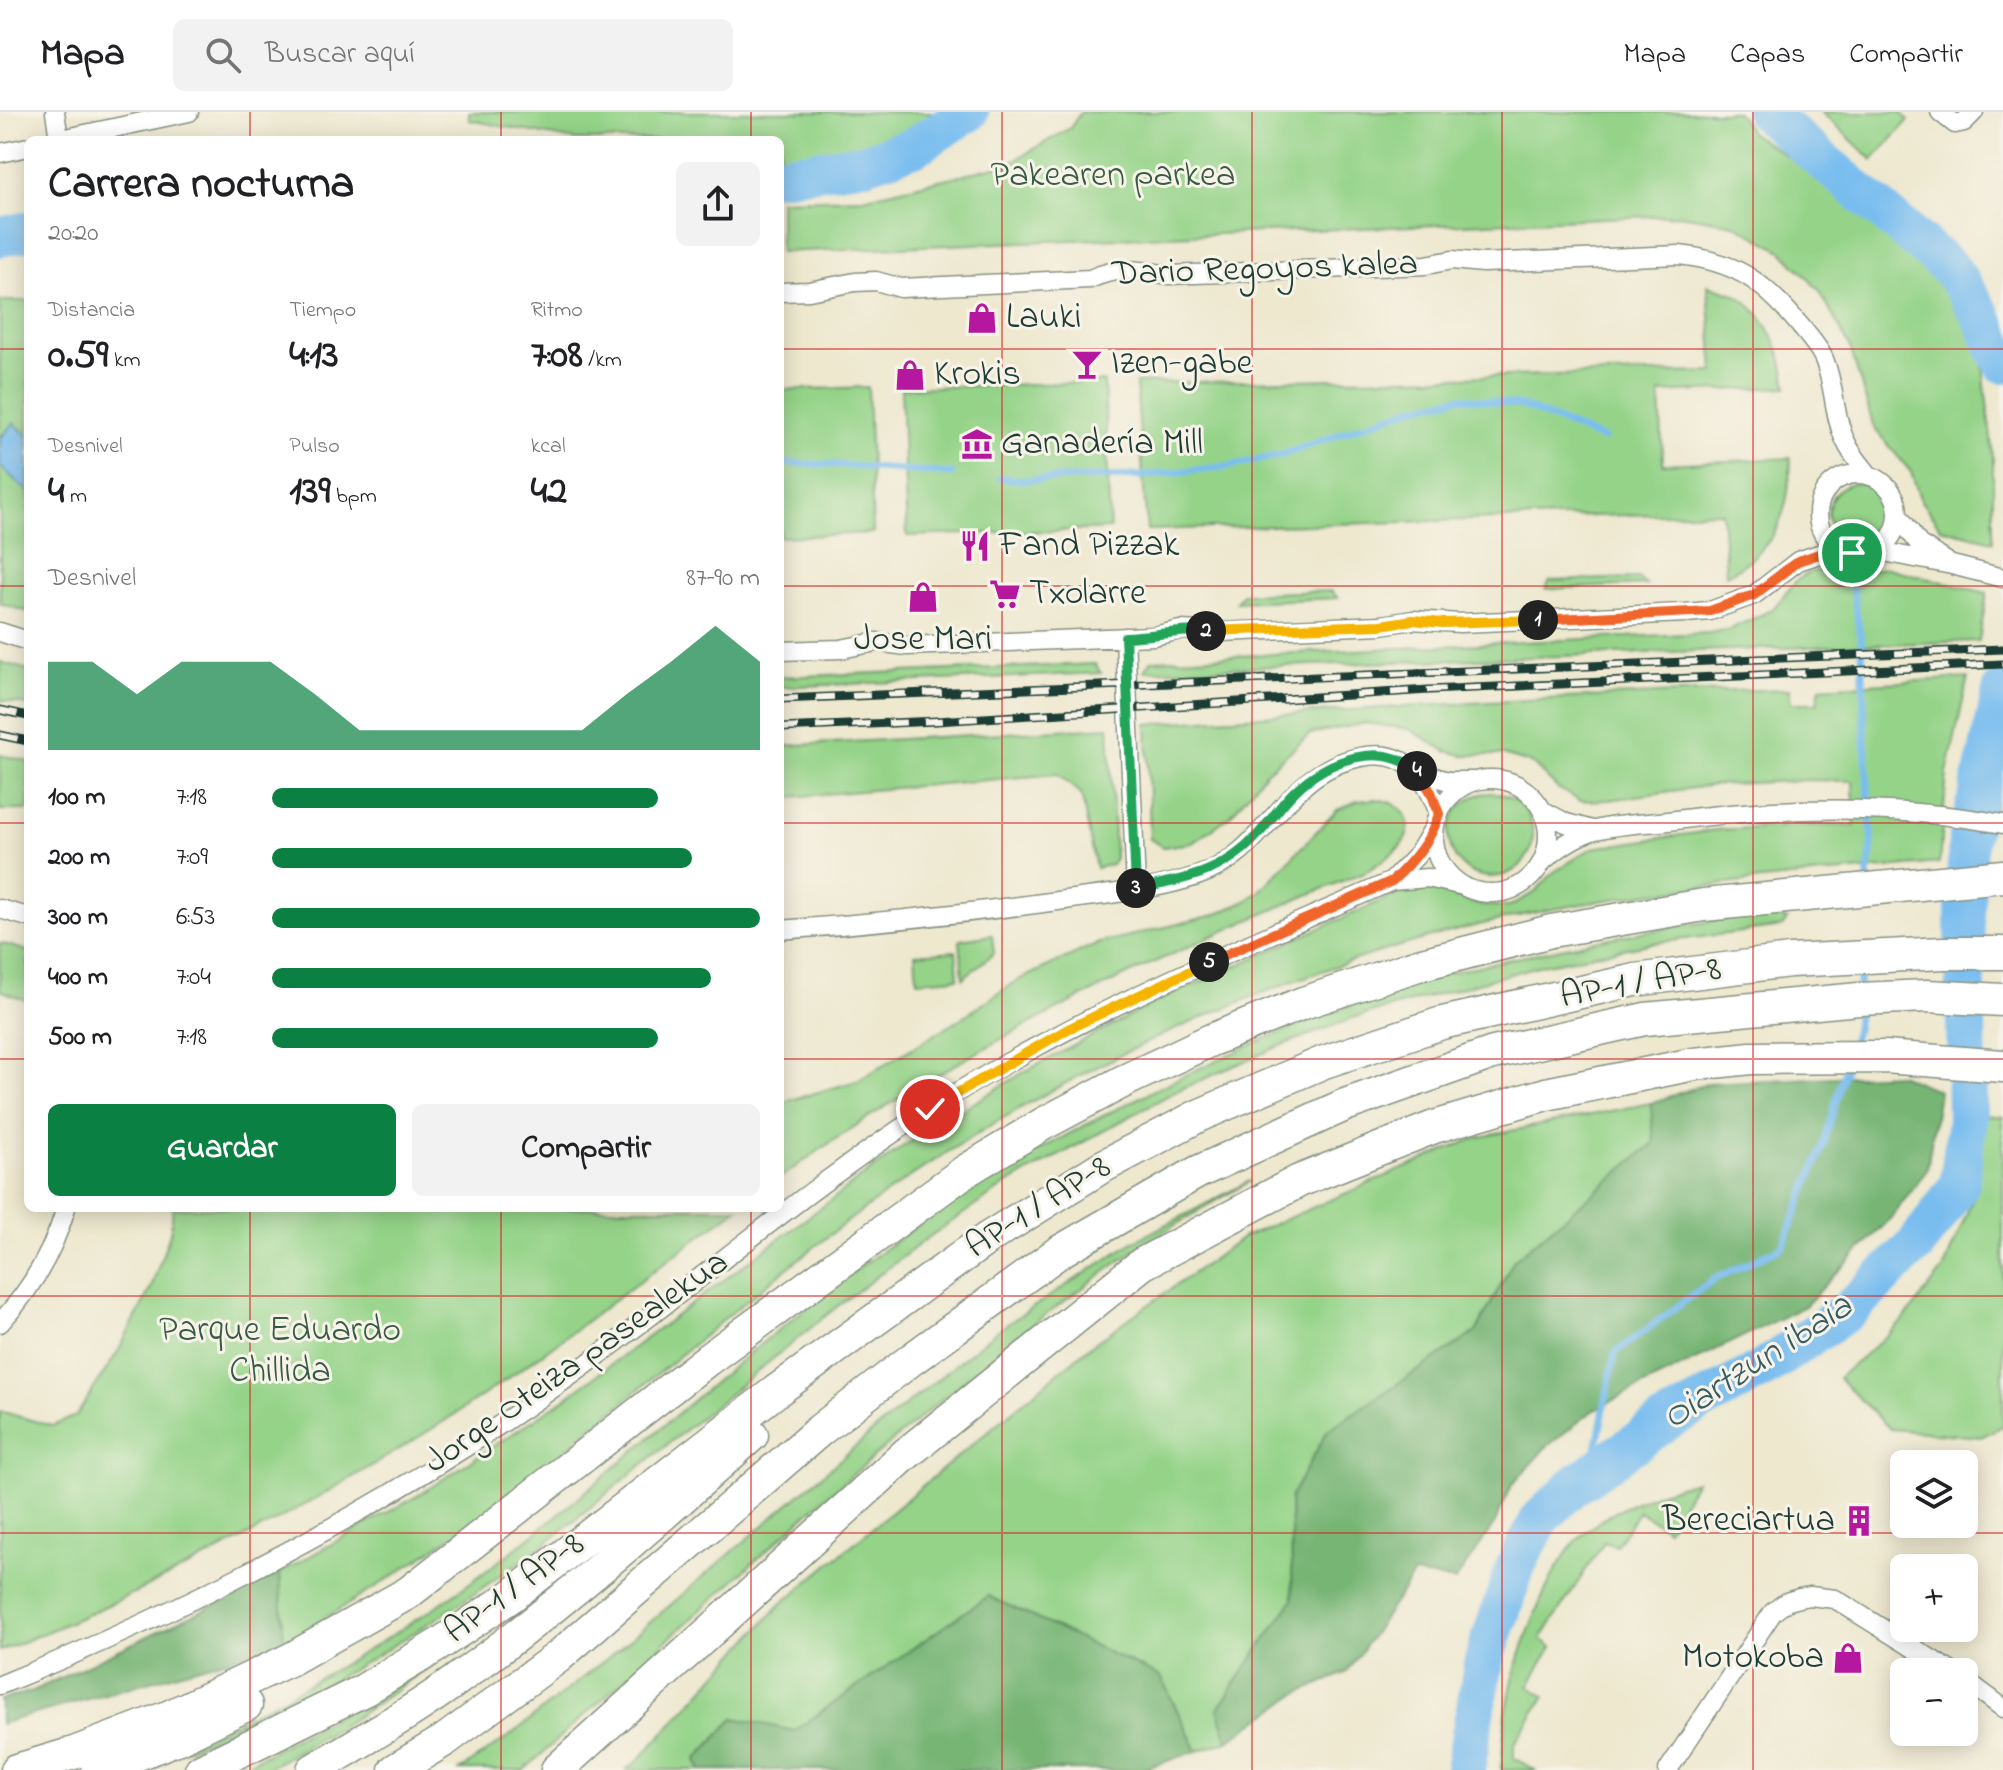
<!DOCTYPE html>
<html lang="es">
<head>
<meta charset="utf-8">
<style>
	body { margin:0; font-family:"Indie Flower",sans-serif; background:#f2f2f2; color:#202124; height:100vh; display:flex; flex-direction:column; font-size:30px; white-space:nowrap }
	* { box-sizing:border-box; margin:0 }
	p { font-size:26px; color:#757577 }
	.icon { flex:none; width:44px; height:44px; fill:none; stroke:currentColor; stroke-width:2; stroke-linecap:round; stroke-linejoin:round }
	.map { position:relative; flex:1; overflow:hidden }
	.drawer { position:absolute; left:24px; top:24px; width:760px; height:1076px; display:flex; flex-direction:column; background:#fff; border-radius:12px; box-shadow:0 4px 20px #0003 }
	.drawer>* { flex:none }
	.buttons { position:absolute; left:1890px; top:1338px; display:grid; gap:16px }
	.buttons a { display:grid; place-items:center; width:88px; height:88px; border-radius:12px; background:#fff; box-shadow:0 4px 20px #0003; font-size:40px }
	.pin { position:absolute; display:grid; place-items:center; width:68px; height:68px; color:#fff; margin:-34px; border:4px solid #fff; border-radius:50%; box-shadow:0 2px 8px #0007 }
	.km { position:absolute; width:40px; height:40px; margin:-20px; border-radius:50%; background:#222; color:#fff; font-size:22px; line-height:40px; text-align:center }
	.round { display:grid; place-items:center; flex:none; width:84px; height:84px; border-radius:12px; background:#f2f2f2 }
	.summary { display:flex; align-items:center; justify-content:space-between; height:136px; padding:0 24px }
	h1 { font-size:44px; font-weight:700; line-height:60px }
	.figures { display:grid; grid-template-columns:repeat(3,1fr); gap:12px; height:136px; padding:8px 24px }
	.figures div { display:grid; align-content:center }
	.figures b { font-size:40px; font-weight:700 }
	.figures small { font-size:22px; font-weight:400 }
	.figures p { font-size:22px }
	.chart { height:224px; padding:16px 24px }
	.chart p { display:flex; justify-content:space-between }
	.chart svg { width:100%; height:144px; margin-top:8px; fill:#0b8043; opacity:.7 }
	.cta { display:flex; gap:16px; margin-top:auto; padding:16px 24px }
	.cta a { flex:1; height:92px; border-radius:12px; background:#0b8043; color:#fff; font-size:32px; font-weight:700; line-height:92px; text-align:center }
	.cta a+a { background:#f2f2f2; color:#202124 }
	ul { padding:0 24px; list-style:none; font-size:26px }
	li { display:grid; grid-template-columns:128px 96px 1fr; align-items:center; height:60px }
	li i { height:20px; border-radius:10px; background:#0b8043 }
	header { display:flex; align-items:center; gap:48px; box-sizing:border-box; height:112px; padding:0 40px; background:#fff; border-bottom:2px solid #e0e0e0 }
	header strong { font-size:38px }
	nav { display:flex; gap:44px; margin-inline-start:auto; font-size:28px }
	.search { width:560px; height:72px; background:#f2f2f2; display:flex; align-items:center; gap:20px; box-sizing:border-box; padding:0 28px; border-radius:12px; color:#757577; font-size:30px }
	.map>svg:first-child { display:block }
	.green { fill:#94d388; stroke:#5a885e; stroke-width:2 }
	.forest { fill:#77b574; stroke:#4b7954; stroke-width:2 }
	.water { fill:#79bdef; stroke:#4c7d92; stroke-width:2 }
	.lines { fill:none; stroke-linecap:round; stroke-linejoin:round }
	.stream { stroke:#79bdef; stroke-width:7 }
	.river { stroke:#79bdef; stroke-width:40 }
	.street-casing { stroke:#869282; stroke-width:21 }
	.highway-casing { stroke:#869282; stroke-width:35 }
	.street { stroke:#fff; stroke-width:18 }
	.highway { stroke:#fff; stroke-width:32 }
	.rail-casing { stroke:#1f3d34; stroke-width:9 }
	.rail { stroke:#f7f3e8; stroke-width:6; stroke-dasharray:18; stroke-linecap:butt }
	.split-1-casing { stroke:#fff; stroke-width:16 }
	.split-2-casing { stroke:#fff; stroke-width:16 }
	.split-3-casing { stroke:#fff; stroke-width:16 }
	.split-4-casing { stroke:#fff; stroke-width:16 }
	.split-5-casing { stroke:#fff; stroke-width:16 }
	.split-6-casing { stroke:#fff; stroke-width:16 }
	.split-1 { stroke:#f0652b; stroke-width:10 }
	.split-2 { stroke:#f5b400; stroke-width:10 }
	.split-3 { stroke:#22a559; stroke-width:10 }
	.split-4 { stroke:#22a559; stroke-width:10 }
	.split-5 { stroke:#f0652b; stroke-width:10 }
	.split-6 { stroke:#f5b400; stroke-width:10 }
	.grid { fill:none; stroke:#d62828; stroke-width:2; stroke-opacity:0.55 }
	.labels { text-anchor:middle; dominant-baseline:central; stroke-width:6; stroke-linejoin:round; paint-order:stroke }
	.park-label { font-size:36px; fill:#365b45; stroke:#f7f3e8 }
	.street-label { font-size:36px; fill:#1f3d34; stroke:#f7f3e8 }
	.poi-label { font-size:36px; fill:#1f3d34; stroke:#f7f3e8; text-anchor:start }
	.water-label { font-size:38px; font-style:italic; fill:#365d63; stroke:#f7f3e8 }
</style>
</head>
<body>
<header>
<strong>Mapa</strong>
<div class="search"><svg class="icon" aria-label="search" viewBox="0 0 24 24"><circle cx="10" cy="10" r="6"/><path d="M15 15l6 6"/></svg>Buscar aquí</div>
<nav><a>Mapa</a><a>Capas</a><a>Compartir</a></nav>
</header>
<div class="map">
<svg width="2003" height="1658" viewBox="0 0 2003 1658">
	<rect width="100%" height="100%" fill="#f7f3e8"/>
	<filter id="ink" filterUnits="userSpaceOnUse"><feTurbulence type="fractalNoise" baseFrequency=".0125" numOctaves="2"/><feDisplacementMap in="SourceGraphic" scale="16" xChannelSelector="R" yChannelSelector="G"/><feConvolveMatrix kernelMatrix="1 2 1 2 8 2 1 2 1" color-interpolation-filters="sRGB"/></filter>
	<filter id="wash" filterUnits="userSpaceOnUse"><feTurbulence type="fractalNoise" baseFrequency=".006" numOctaves="4" result="noise"/><feDisplacementMap in="SourceGraphic" scale="32" xChannelSelector="R" yChannelSelector="G"/><feGaussianBlur stdDeviation="1.8" result="paint"/><feColorMatrix in="noise" values="0 0 0 0 0 0 0 0 0 0 0 0 0 0 0 0 0 1.4 0 .05"/><feComposite in="paint" operator="in"/></filter>
	<g filter="url(#wash)">
		<rect width="100%" height="100%" fill="#eee8cf"/>
		<path class="green" d="M469,0H956L890,37L819,51L780,54V28H575L469,8Z
			M1081,0H1737L1751,21L1815,62L1865,101L1932,162L1981,237L1993,345V429L1941,416L1921,389L1911,360L1874,316L1850,235L1819,178L1782,139L1734,112L1680,103L780,140V88L863,86L1008,52L1070,16Z
			M1821,0H1900L1909,8L1873,48Z
			M1708,173C1718,177 1729,179 1738,184C1769,204 1783,240 1787,275L1660,281L1663,352L1791,346C1789,402 1778,436 1726,463L1722,400L1147,418L1136,271L1714,260Z
			M0,189H28V500L0,491Z
			M1104,270L1110,417L907,424L901,276Z
			M868,275L873,421L780,425V278Z
			M1828 401a30 30 0 1 1 60 0a30 30 0 1 1-60 0Z
			M1887,456L1987,481L1979,529L1144,559L1152,548L1709,521L1730,517L1772,498L1796,469L1809,460L1833,457L1858,459Z
			M1638,466L1646,473L1545,477L1550,469Z
			M1331,479L1338,486L1236,490L1242,482Z
			M0,550L28,558V593L0,588Z
			M1095,552L1101,561L780,575V565Z
			M1968,566L1947,661L1939,751C1824,762 1708,771 1594,790C1337,831 1072,945 863,1098C770,1167 681,1243 592,1316C563,1340 534,1365 504,1387C434,1440 359,1486 284,1531L280,1461L422,1381L562,1289L902,1035L1024,960L1158,889L1396,782L1434,778L1482,794H1510L1534,781L1554,760L1592,736L1716,718L1810,713L1855,714L1853,669L1809,668L1714,673L1609,688L1580,689L1557,676L1533,652L1503,643H1463L1446,639L1409,617L1366,611L1310,622L1265,661L1230,704L1192,731L1163,735L1150,727L1147,612C1361,596 1575,584 1789,577L1791,591H1817L1820,575Z
			M1109,615L1115,746L1111,753L1096,756L1081,681L1057,662L780,686V634Z
			M0,643L28,649V698H0Z
			M1449 723a42 42 0 1 1 84 0a42 42 0 1 1-84 0Z
			M1376,687C1389,689 1402,693 1407,707C1416,731 1383,748 1367,759C1162,841 959,935 780,1066V991L857,969L962,906L1016,869L1096,832L1215,803L1244,790L1259,780L1337,698L1357,689Z
			M1770,802L1787,808L1782,815L1653,831L1542,853L1353,906L1275,936L1174,980L1007,1072L929,1125L834,1197L540,1436L452,1497L373,1546L289,1593L227,1621L140,1657C256,1602 362,1548 467,1473C558,1407 642,1331 728,1259C786,1211 846,1164 907,1121C970,1075 1039,1037 1109,1001C1214,946 1324,898 1438,864C1464,856 1493,851 1520,845C1603,826 1685,811 1770,802Z
			M992,823L994,841L963,866L960,828Z
			M0,831L28,839V889L0,878Z
			M956,839L958,866L917,869L915,842Z
			M1651,991L1654,1031L1514,1148L1476,1220L1328,1318L1290,1386L1293,1487L1218,1597L1228,1629L1197,1639L1161,1565L988,1484L794,1619L734,1606L696,1647L701,1658H626L637,1650L780,1493L1089,1235L1244,1125L1475,1026Z
			M1984,1003L2003,1005V1314L1981,1325L1890,1317L1838,1266L1901,1211L1943,1158L1977,1077Z
			M1250,1069L1143,1132L1018,1223L818,1392L524,1658H460L511,1623L620,1536L876,1317L998,1218L1133,1130Z
			M173,1096H738C638,1169 540,1248 435,1315C297,1402 151,1479 0,1539V1299L52,1314L76,1304L119,1238L151,1176L171,1118Z
			M1696,1369L1667,1417L1639,1399L1616,1434L1604,1430L1541,1527L1552,1535L1528,1574L1545,1584L1514,1632V1646L1535,1658H1501C1503,1638 1503,1617 1507,1597C1514,1551 1547,1456 1581,1424C1608,1398 1660,1379 1696,1369Z
			M430,1554L355,1606L265,1658H236Z"/>
		<path class="forest" d="M1899,962L1939,979L1927,1057L1891,1106L1805,1194L1595,1297L1545,1336L1512,1373L1495,1411L1455,1469L1414,1462L1347,1560L1295,1583L1228,1629L1218,1597L1293,1487L1290,1386L1328,1318L1476,1220L1514,1148L1654,1031L1651,991L1708,971Z
			M280,1461L284,1531L0,1612V1588L33,1579Z
			M988,1484L1161,1565L1197,1639L1141,1658H701L696,1648L734,1606L794,1619Z"/>
		<path class="water" d="M14,311L28,324V380L0,354V326Z"/>
		<g class="lines">
			<path class="stream" d="M780,351L839,353L952,362
				M1000,366L1025,368L1140,364L1230,354L1285,342L1411,296L1461,285L1522,294L1603,327
				M1852,474L1862,535L1865,631L1872,732L1867,770
				M1859,880L1860,852
				M1851,935L1856,918L1858,896
				M1591,1362L1615,1241L1713,1168L1783,1134L1822,1038L1846,954"/>
			<path class="river" d="M1765,0L1952,158L1981,203L2003,251
				M780,63L865,51L914,35L969,0
				M0,125L28,119
				M1465,1658L1484,1549L1516,1453L1540,1407L1575,1373L1665,1310L1766,1255L1849,1198L1916,1133L1959,1073L1967,1008L1965,793L1968,729L2003,576"/>
		</g>
	</g>
	<g filter="url(#ink)">
		<g class="lines">
			<defs>
				<path id="street" d="M55,0L59,27
					M1940,0L1955,12L1964,10L1974,0
					M57,28L189,0
					M0,41L28,35
					M780,180L809,179L855,170L876,169L901,176L1090,167C1118,154 1139,158 1169,163L1426,153L1452,148L1483,151L1679,143C1734,149 1762,168 1797,210C1806,221 1817,233 1823,245C1835,271 1833,303 1845,328C1851,342 1860,352 1869,363
					M1818 402a40 40 0 1 1 80 0a40 40 0 1 1-80 0Z
					M1898,403L1919,432L1946,449
					M1873,438L1952,453L2003,466
					M0,520L28,529
					M1125,525L1136,777
					M780,539L841,537L876,530L907,534L1154,524L1180,518L1221,520L1381,513L1413,508L1460,511L1686,501L1710,499L1754,483L1798,449L1837,436
					M1419,660L1448,669H1474
					M1434 724a57 57 0 1 1 114 0a57 57 0 1 1-114 0Z
					M1542,698L1566,711L1592,718
					M1543,749C1557,737 1572,726 1589,720C1613,712 1643,712 1668,709C1779,694 1892,692 2003,712
					M1392,769L1418,742L1434,715
					M0,797L28,805
					M780,818C875,811 970,801 1065,788C1108,782 1155,778 1197,764C1271,740 1284,655 1367,644C1407,638 1427,667 1439,702
					M0,1211C32,1177 53,1140 66,1096
					M1964,1567L2003,1596
					M0,1573C203,1491 398,1389 576,1260C694,1174 804,1078 927,999C1073,905 1234,839 1392,769L1428,766L1464,774
					M1668,1658L1773,1500L1786,1490L1799,1486L1810,1484L1835,1487L1952,1560"/>
				<path id="highway" d="M17,1658L74,1641L168,1605L291,1547L408,1481L707,1248L964,1060L1043,1012L1124,969L1211,928L1303,891L1418,853L1551,819L1704,793L2003,764
					M98,1658L176,1627L246,1593
					M201,1658L364,1578L438,1533L510,1485L775,1280L988,1126L1100,1056L1198,1004L1324,950L1442,911L1635,868L1790,849L1943,841H2003
					M313,1658C363,1628 415,1599 462,1564C564,1491 659,1407 752,1323
					M395,1658L445,1628L558,1545L820,1318L912,1247L1059,1140L1198,1060L1345,993L1493,941L1645,907L1859,887L1927,884L2003,888
					M557,1658L906,1342L1142,1152L1299,1069L1434,1015L1546,982L1694,952L1751,946L1885,945L2003,954"/>
			</defs>
			<use href="#street" class="street-casing"/>
			<use href="#highway" class="highway-casing"/>
			<use href="#street" class="street"/>
			<use href="#highway" class="highway"/>
			<defs>
				<path id="rail" d="M780,587L2003,537
					M0,598L28,604
					M780,616L937,609L1429,578L2003,552
					M0,623L28,629"/>
			</defs>
			<use href="#rail" class="rail-casing"/>
			<use href="#rail" class="rail"/>
		</g>
	</g>
	<g class="lines" filter="url(#ink)">
		<defs>
			<path id="split-1" d="M1538,508L1710,499L1754,483L1798,449L1837,436L1852,441"/>
			<path id="split-2" d="M1206,519L1381,513L1413,508L1442,511L1538,508"/>
			<path id="split-3" d="M1136,776L1125,525C1153,524 1178,518 1206,519"/>
			<path id="split-4" d="M1136,776C1144,777 1160,772 1170,770C1197,764 1220,756 1242,738C1264,721 1276,697 1295,679C1326,649 1381,627 1417,659"/>
			<path id="split-5" d="M1209,850L1392,769C1413,750 1431,729 1439,702L1431,680L1417,659"/>
			<path id="split-6" d="M930,997L1068,917L1209,850"/>
		</defs>
		<use href="#split-1" class="split-1-casing"/>
		<use href="#split-2" class="split-2-casing"/>
		<use href="#split-3" class="split-3-casing"/>
		<use href="#split-4" class="split-4-casing"/>
		<use href="#split-5" class="split-5-casing"/>
		<use href="#split-6" class="split-6-casing"/>
		<use href="#split-1" class="split-1"/>
		<use href="#split-2" class="split-2"/>
		<use href="#split-3" class="split-3"/>
		<use href="#split-4" class="split-4"/>
		<use href="#split-5" class="split-5"/>
		<use href="#split-6" class="split-6"/>
	</g>
	<path class="grid" d="M250,0V28M501,0V28M751,0V28M1002,0V1658M1252,0V1658M1502,0V1658M1753,0V1658M0,237H28M780,237H2003M0,474H28M780,474H2003M0,711H28M780,711H2003M0,947H28M780,947H2003M250,1096V1658M501,1096V1658M751,1096V1658M0,1184H2003M0,1421H2003"/>
	<defs>
		<symbol id="shop-bare" viewBox="-9 -9 18 18"><path d="M-5-2.5h2.3a2.7 3.5 0 0 1 5.4 0H5L5.5 6h-11ZM-1.5-2.5h3a1.5 2.3 0 0 0-3 0Z" fill="#b5179e" stroke="#f7f3e8" stroke-width="2.5" paint-order="stroke"/></symbol>
		<symbol id="bar-bare" viewBox="-9 -9 18 18"><path d="M-6-5H6L.8 .8V4.5H3.5V6h-7V4.5H-.8V.8Z" fill="#b5179e" stroke="#f7f3e8" stroke-width="2.5" paint-order="stroke"/></symbol>
		<symbol id="museum-bare" viewBox="-9 -9 18 18"><path d="M0-6L6-3V-2H-6V-3ZM-5-1h2V3h-2ZM-1-1h2V3h-2ZM3-1h2V3H3ZM-6 4H6V6H-6Z" fill="#b5179e" stroke="#f7f3e8" stroke-width="2.5" paint-order="stroke"/></symbol>
		<symbol id="restaurant-bare" viewBox="-9 -9 18 18"><path d="M-5-6h1v4h1v-4h1v4h1v-4h1v5L-1.5 .5V6h-2V.5L-5-1ZM5-6V6H3V1.5H1.5Q1.5-4 5-6Z" fill="#b5179e" stroke="#f7f3e8" stroke-width="2.5" paint-order="stroke"/></symbol>
		<symbol id="supermarket-bare" viewBox="-9 -9 18 18"><path d="M-6-5.5h2.5l.6 2H6L4.5 2H-2.5L-4.4-4H-6ZM-1.5 3.2a1.3 1.3 0 1 0 .1 0ZM3 3.2a1.3 1.3 0 1 0 .1 0Z" fill="#b5179e" stroke="#f7f3e8" stroke-width="2.5" paint-order="stroke"/></symbol>
		<symbol id="building-bare" viewBox="-9 -9 18 18"><path d="M-4-6H4V6H1V3H-1V6H-4ZM-2.5-4.3h1.7v1.8h-1.7ZM.8-4.3h1.7v1.8H.8ZM-2.5-1h1.7V.8h-1.7ZM.8-1h1.7V.8H.8Z" fill="#b5179e" stroke="#f7f3e8" stroke-width="2.5" paint-order="stroke"/></symbol>
	</defs>
	<g fill-rule="evenodd">
		<use href="#shop-bare" x="960" y="184" width="44" height="44"/>
		<use href="#bar-bare" x="1065" y="230" width="44" height="44"/>
		<use href="#shop-bare" x="888" y="241" width="44" height="44"/>
		<use href="#museum-bare" x="955" y="310" width="44" height="44"/>
		<use href="#restaurant-bare" x="953" y="412" width="44" height="44"/>
		<use href="#supermarket-bare" x="983" y="460" width="44" height="44"/>
		<use href="#shop-bare" x="901" y="463" width="44" height="44"/>
		<use href="#building-bare" x="1837" y="1387" width="44" height="44"/>
		<use href="#shop-bare" x="1826" y="1524" width="44" height="44"/>
	</g>
	<g class="labels">
		<g class="park-label">
			<text x="1113" y="64">Pakearen parkea</text>
			<text x="280" y="1219">Parque Eduardo<tspan x="280" dy="41">Chillida</tspan></text>
		</g>
		<g class="street-label">
			<text transform="translate(1265 158) rotate(-2)">Dario Regoyos kalea</text>
			<text transform="translate(1641 872) rotate(-10)">AP-1 / AP-8</text>
			<text transform="translate(1039 1096) rotate(-32)">AP-1 / AP-8</text>
			<text transform="translate(577 1251) rotate(-35)">Jorge Oteiza pasealekua</text>
			<text transform="translate(515 1477) rotate(-36)">AP-1 / AP-8</text>
		</g>
		<g class="poi-label">
			<text x="1006" y="206">Lauki</text>
			<text x="1111" y="252">Izen-gabe</text>
			<text x="934" y="263">Krokis</text>
			<text x="1001" y="332">Ganadería Mill</text>
			<text x="999" y="434">Fand Pizzak</text>
			<text x="1029" y="482">Txolarre</text>
			<text x="923" y="528" text-anchor="middle">Jose Mari</text>
			<text x="1835" y="1409" text-anchor="end">Bereciartua</text>
			<text x="1824" y="1546" text-anchor="end">Motokoba</text>
		</g>
		<g class="water-label">
			<text transform="translate(1758 1251) rotate(-33)">Oiartzun ibaia</text>
		</g>
	</g>
</svg>
<div class="buttons">
<a><svg class="icon" aria-label="layers" viewBox="0 0 24 24"><path d="M12 4l9 5-9 5-9-5zM3 14l9 5 9-5"/></svg></a>
<a>+</a>
<a>−</a>
</div>
<div class="pin" style="left:1852px;top:441px;background:#1e9e55"><svg class="icon" aria-label="arrive" viewBox="0 0 24 24"><path d="M6 21V4h12l-3 4 3 4H6"/></svg></div>
<div class="pin" style="left:930px;top:997px;background:#d93025"><svg class="icon" aria-label="check" viewBox="0 0 24 24"><path d="M5 12l5 5 9-10"/></svg></div>
<b class="km" style="left:1538px;top:508px">1</b>
<b class="km" style="left:1206px;top:519px">2</b>
<b class="km" style="left:1136px;top:776px">3</b>
<b class="km" style="left:1417px;top:659px">4</b>
<b class="km" style="left:1209px;top:850px">5</b>
<section class="drawer">
<div class="summary"><div><h1>Carrera nocturna</h1><p>20:20</p></div><a class="round"><svg class="icon" aria-label="share" viewBox="0 0 24 24"><path d="M12 15V3M7 8l5-5 5 5M5 13v7h14v-7"/></svg></a></div>
<div class="figures">
<div><p>Distancia</p><b>0.59<small> km</small></b></div>
<div><p>Tiempo</p><b>4:13</b></div>
<div><p>Ritmo</p><b>7:08<small> /km</small></b></div>
</div>
<div class="figures">
<div><p>Desnivel</p><b>4<small> m</small></b></div>
<div><p>Pulso</p><b>139<small> bpm</small></b></div>
<div><p>kcal</p><b>42</b></div>
</div>
<div class="chart"><p><span>Desnivel</span>87–90 m</p>
<svg viewBox="0 0 160 44" preserveAspectRatio="none"><path d="M0 44V17L10 17L20 27L30 17L40 17L50 17L60 27L70 38L80 38L90 38L100 38L110 38L120 38L130 27L140 17L150 6L160 17V44z"/></svg>
</div>
<ul>
<li><b>100 m</b>7:18<i style="width:79%"></i></li>
<li><b>200 m</b>7:09<i style="width:86%"></i></li>
<li><b>300 m</b>6:53<i style="width:100%"></i></li>
<li><b>400 m</b>7:04<i style="width:90%"></i></li>
<li><b>500 m</b>7:18<i style="width:79%"></i></li>
</ul>
<div class="cta"><a>Guardar</a><a>Compartir</a></div>
</section>
</div>
</body>
</html>
